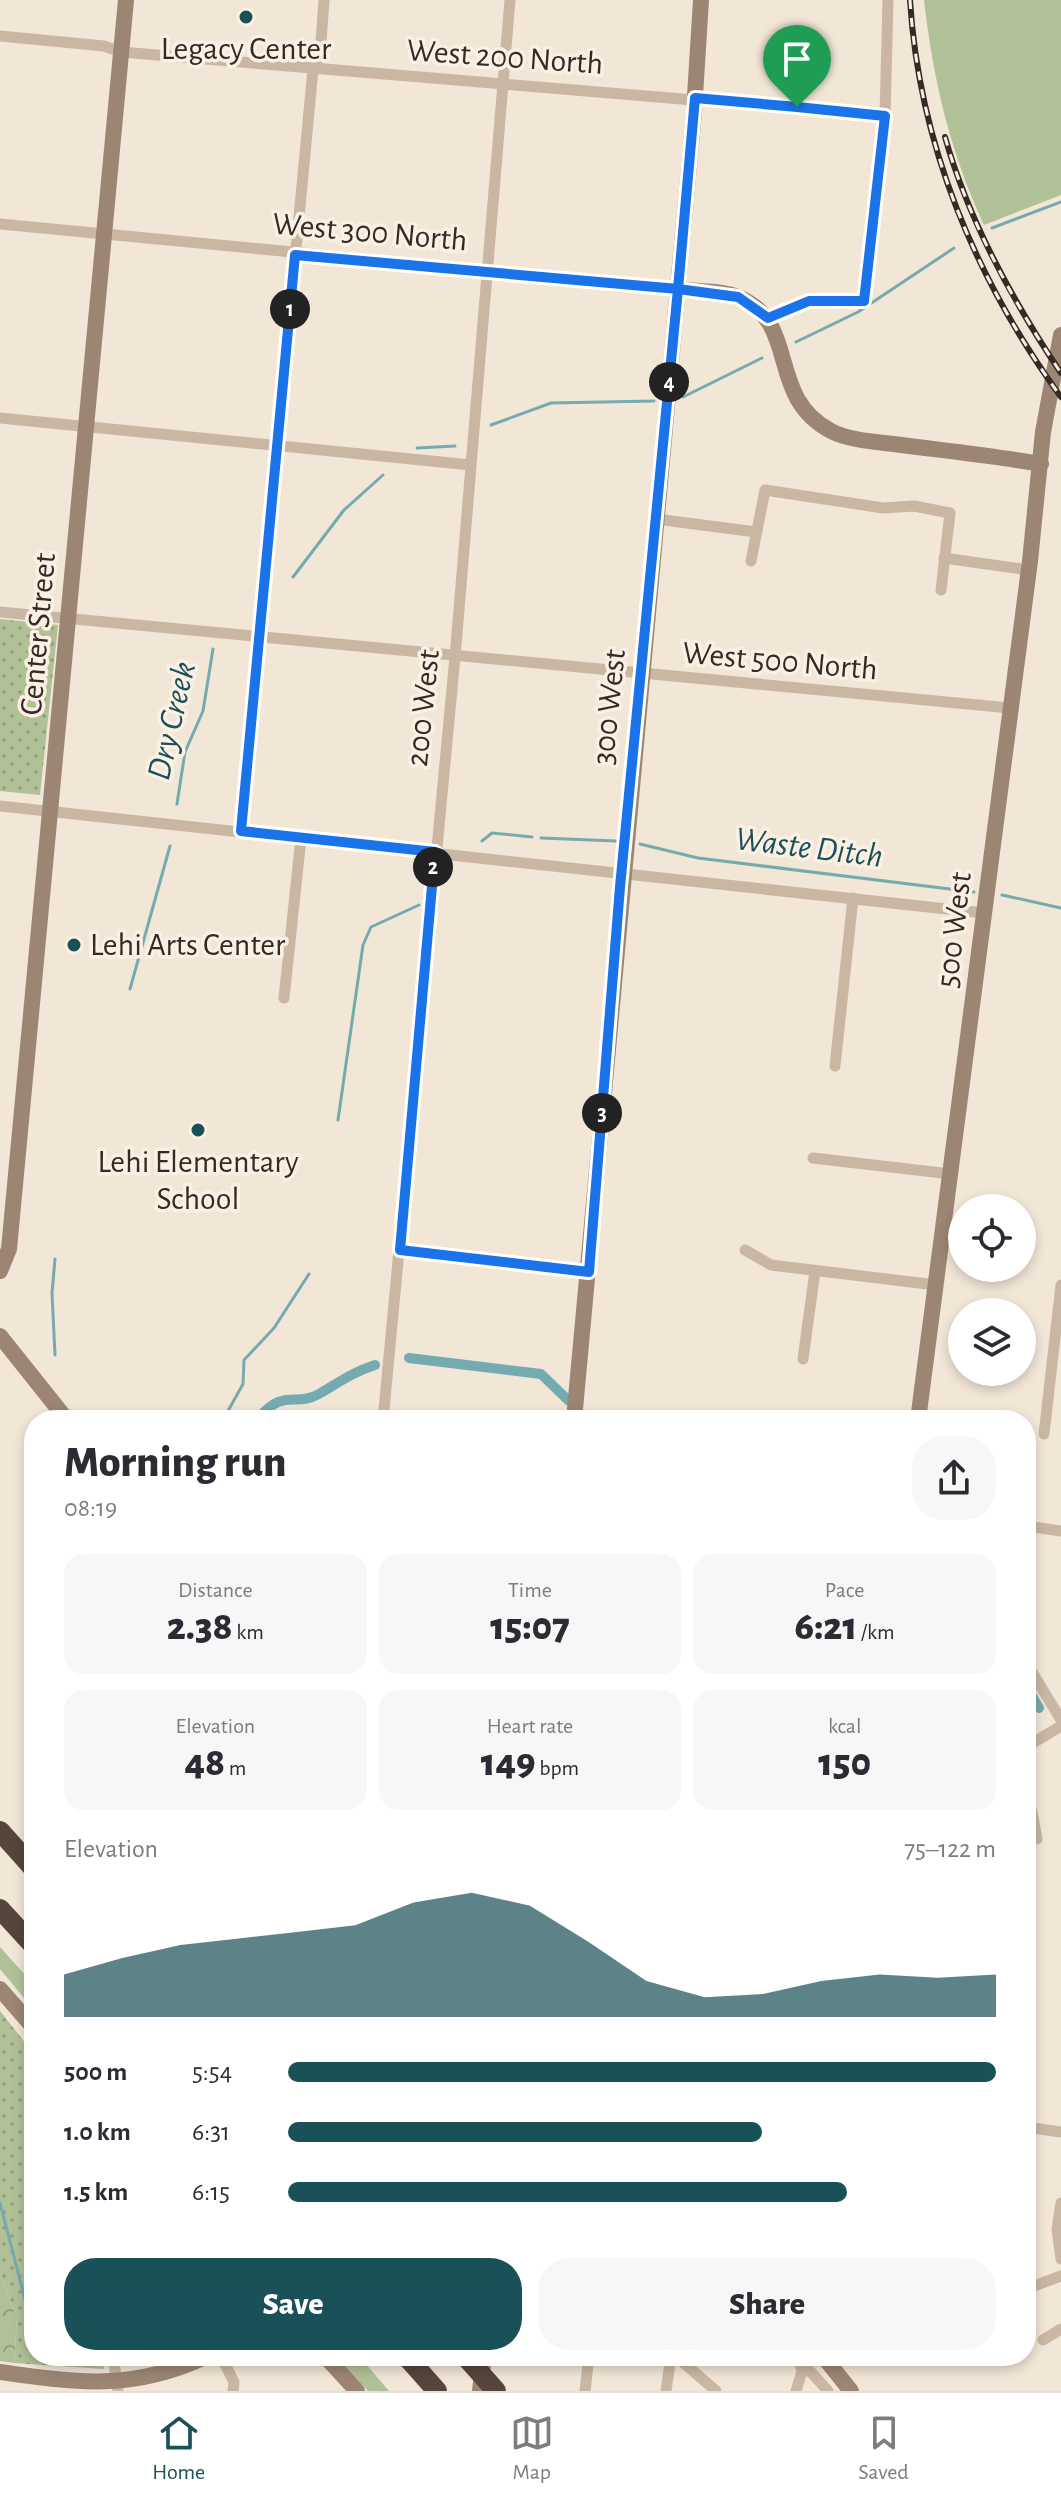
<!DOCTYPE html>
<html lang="en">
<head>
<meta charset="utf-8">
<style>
	body { margin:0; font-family:"Alegreya Sans",sans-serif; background:#f7f7f7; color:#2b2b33; height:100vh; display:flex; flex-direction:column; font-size:30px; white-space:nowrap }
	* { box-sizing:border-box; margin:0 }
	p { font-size:26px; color:#7c7c81 }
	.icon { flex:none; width:44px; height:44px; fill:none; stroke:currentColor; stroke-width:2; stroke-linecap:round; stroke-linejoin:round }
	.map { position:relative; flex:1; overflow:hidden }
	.side { position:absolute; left:24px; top:1410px; width:1012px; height:956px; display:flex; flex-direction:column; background:#fff; border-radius:32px; box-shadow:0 4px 12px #0003 }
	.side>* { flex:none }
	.tools { position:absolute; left:948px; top:1194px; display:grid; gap:16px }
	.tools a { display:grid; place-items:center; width:88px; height:88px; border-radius:50%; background:#fff; box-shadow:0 4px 12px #0003; font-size:40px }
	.pin { position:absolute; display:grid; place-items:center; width:68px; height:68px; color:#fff; margin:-82px -34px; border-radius:50% 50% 50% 0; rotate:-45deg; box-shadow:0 0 8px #0007 }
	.pin .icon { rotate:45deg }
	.km { position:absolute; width:40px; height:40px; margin:-20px; border-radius:50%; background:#222; color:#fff; font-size:22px; line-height:40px; text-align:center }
	.round { display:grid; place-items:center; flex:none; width:84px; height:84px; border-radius:32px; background:#f7f7f7 }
	.overview { display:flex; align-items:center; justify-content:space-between; height:136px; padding:0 40px }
	h1 { font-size:44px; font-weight:800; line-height:60px }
	.figures { display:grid; grid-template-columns:repeat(3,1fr); gap:12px; height:136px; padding:8px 40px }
	.figures div { display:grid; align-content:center; border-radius:20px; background:#f7f7f7; text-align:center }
	.figures b { font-size:40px; font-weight:800 }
	.figures small { font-size:22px; font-weight:400 }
	.figures p { font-size:22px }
	.chart { height:224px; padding:16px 40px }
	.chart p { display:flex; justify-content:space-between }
	.chart svg { width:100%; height:144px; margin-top:8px; fill:#1a5057; opacity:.7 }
	.primary-button { display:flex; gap:16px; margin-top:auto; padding:16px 40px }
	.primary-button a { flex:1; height:92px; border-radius:32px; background:#1a5057; color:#fff; font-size:32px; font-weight:800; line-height:92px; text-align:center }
	.primary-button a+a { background:#f7f7f7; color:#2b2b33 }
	ul { padding:0 40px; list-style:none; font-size:26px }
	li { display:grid; grid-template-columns:128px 96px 1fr; align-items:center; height:60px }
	li i { height:20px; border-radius:10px; background:#1a5057 }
	.tabs { display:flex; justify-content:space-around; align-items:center; height:112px; border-top:2px solid #e1e1e2; background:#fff; font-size:22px; color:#7c7c81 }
	.tabs a { display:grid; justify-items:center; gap:4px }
	.tabs .on { color:#1a5057 }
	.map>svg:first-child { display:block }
	.green { fill:#b1c197 }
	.forest { fill:url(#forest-crowns) }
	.park { fill:url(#park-dots) }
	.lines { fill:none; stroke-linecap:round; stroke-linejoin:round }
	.stream { stroke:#75abb0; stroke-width:3 }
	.canal { stroke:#75abb0; stroke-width:10 }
	.street { stroke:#cab7a3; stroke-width:11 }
	.secondary { stroke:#9d8574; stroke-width:16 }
	.highway { stroke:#56453c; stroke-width:20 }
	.rail-casing { stroke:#352b25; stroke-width:6 }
	.rail { stroke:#faf0e3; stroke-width:3; stroke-dasharray:9; stroke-linecap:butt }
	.highway-bridge { stroke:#56453c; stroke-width:20 }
	.route-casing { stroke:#fff; stroke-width:16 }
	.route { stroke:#1a73e8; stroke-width:10 }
	.poi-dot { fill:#1a5057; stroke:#faf0e3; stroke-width:3 }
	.labels { text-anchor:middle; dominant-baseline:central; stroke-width:7; stroke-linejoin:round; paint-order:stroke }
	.poi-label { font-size:32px; fill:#352b25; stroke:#faf0e3 }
	.street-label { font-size:32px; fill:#352b25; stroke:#faf0e3 }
	.water-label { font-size:34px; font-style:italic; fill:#1a5057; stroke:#faf0e3 }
</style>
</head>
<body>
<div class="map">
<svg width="1061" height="2391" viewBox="0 0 1061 2391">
	<defs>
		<pattern id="forest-crowns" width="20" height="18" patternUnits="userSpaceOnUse" patternTransform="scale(2)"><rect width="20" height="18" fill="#b1c197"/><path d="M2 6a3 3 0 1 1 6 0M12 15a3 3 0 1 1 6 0" fill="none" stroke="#919d7b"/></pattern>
		<pattern id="park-dots" width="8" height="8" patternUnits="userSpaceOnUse" patternTransform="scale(2)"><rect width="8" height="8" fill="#b1c197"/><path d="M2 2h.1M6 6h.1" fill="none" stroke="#919d7b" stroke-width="1.8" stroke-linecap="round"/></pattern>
	</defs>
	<rect width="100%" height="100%" fill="#f2e6d7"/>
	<path class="green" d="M924,0H1061V195L984,225C950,152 933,79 924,0Z
		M0,1947L34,1985V2010L0,1969Z
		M336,2356H359L389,2391H368Z"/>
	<path class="forest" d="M0,2273L17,2319L14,2363L0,2361Z"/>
	<path class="park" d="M0,619L58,625L40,795L0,791Z
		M0,2011L34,2054V2356H102L104,2369L14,2363L17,2319L0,2273Z"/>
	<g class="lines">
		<path class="stream" d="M992,228L1061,202
			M796,342L858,312L954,248
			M683,397L762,358
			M491,425L551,403L654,401
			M417,448L455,446
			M293,577L344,510L383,475
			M177,804L185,752L203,711L213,649
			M541,838L616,841
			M482,841L492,833L532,837
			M640,844L698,858L974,892
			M1002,895L1061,908
			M130,989L170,846
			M338,1120L363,945L371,927L419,905
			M55,1259L52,1293L55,1355
			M223,1420L243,1384L244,1360L274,1328L309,1274
			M34,1849V1848
			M0,2203L34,2334
			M41,2356L42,2361"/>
		<path class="canal" d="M409,1358L541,1374L569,1401
			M257,1420C285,1386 294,1408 319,1394C338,1383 353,1372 375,1365
			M1026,1686L1039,1708"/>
		<path class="street" d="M0,36L104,46L121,52L885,116
			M0,224L678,289
			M768,318L809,301H864L885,116L888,0
			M0,418L471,465
			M656,519L756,532
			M944,558L1029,570
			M751,561L765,490L883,508L914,506L950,513L941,590
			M0,612L1010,708
			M0,806L984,913
			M241,831L313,69L320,56L324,0
			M284,998L301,838
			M835,1066L853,898
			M813,1158L951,1174
			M400,1250L589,1272
			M745,1250L771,1265L936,1285
			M803,1359L815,1271
			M383,1420L455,657L510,0
			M1044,1434L1061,1285
			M1026,1526L1061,1531
			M1026,1662L1061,1720
			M1026,1747L1061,1726
			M1026,1801L1032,1812L1037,1839
			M1026,2127L1061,2132
			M1061,2203L1057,2229L1061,2259
			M1026,2289L1061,2276
			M1043,2340L1061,2329
			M113,2356L118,2391
			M221,2356L234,2382L233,2391
			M676,2356L716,2391
			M802,2371H810L828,2391
			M585,2391L589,2356
			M666,2391L671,2356
			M796,2391L802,2371L798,2356"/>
		<path class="secondary" d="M678,289C696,292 722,290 738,297C801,323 765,396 831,431C850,441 880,442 902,445C948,451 995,456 1041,464
			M0,1271L9,1249L126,0
			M0,1336L67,1420
			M574,1420L694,112L701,0
			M918,1420L1030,561L1043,432L1061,335
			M0,1989L34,2028
			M325,2356L357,2391
			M823,2356L851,2391
			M0,2372C77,2383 134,2391 207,2356
			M480,2391L484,2356"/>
		<path class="highway" d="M0,1831L34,1869
			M0,1909L34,1946
			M406,2356L437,2391"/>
		<defs>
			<path id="rail" d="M910,0C919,145 976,280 1061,397
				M945,137C969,222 1012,300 1061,373"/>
		</defs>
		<use href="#rail" class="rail-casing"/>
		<use href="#rail" class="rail"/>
		<path class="highway-bridge" d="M465,2356L496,2391"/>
	</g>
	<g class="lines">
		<defs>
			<path id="route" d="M797,107L695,98L678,289L295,255L241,831L435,852L400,1250L589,1272L620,887L678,289L738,297L768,318L809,301H864L885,116L797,107"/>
		</defs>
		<use href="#route" class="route-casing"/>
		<use href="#route" class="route"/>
	</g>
	<g class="poi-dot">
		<circle cx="246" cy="17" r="8"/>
		<circle cx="74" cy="945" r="8"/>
		<circle cx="198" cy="1130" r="8"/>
	</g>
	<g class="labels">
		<g class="poi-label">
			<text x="246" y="49">Legacy Center</text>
			<text x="90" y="945" text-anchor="start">Lehi Arts Center</text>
			<text x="198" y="1162">Lehi Elementary<tspan x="198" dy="37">School</tspan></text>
		</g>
		<g class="street-label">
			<text transform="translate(505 57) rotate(4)">West 200 North</text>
			<text transform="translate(370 232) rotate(5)">West 300 North</text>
			<text transform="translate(38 634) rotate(-85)">Center Street</text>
			<text transform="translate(780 661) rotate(5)">West 500 North</text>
			<text transform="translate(609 707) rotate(-84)">300 West</text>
			<text transform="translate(423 708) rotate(-84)">200 West</text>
			<text transform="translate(954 930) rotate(-83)">500 West</text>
		</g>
		<g class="water-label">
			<text transform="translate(172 721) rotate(-77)">Dry Creek</text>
			<text transform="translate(809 848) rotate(7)">Waste Ditch</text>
		</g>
	</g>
</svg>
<div class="tools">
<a><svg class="icon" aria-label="locate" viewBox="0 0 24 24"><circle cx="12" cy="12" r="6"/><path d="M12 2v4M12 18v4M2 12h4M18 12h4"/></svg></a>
<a><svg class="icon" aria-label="layers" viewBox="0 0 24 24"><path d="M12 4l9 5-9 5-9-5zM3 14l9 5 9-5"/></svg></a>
</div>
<div class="pin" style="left:797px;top:107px;background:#1e9e55"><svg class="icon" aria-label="arrive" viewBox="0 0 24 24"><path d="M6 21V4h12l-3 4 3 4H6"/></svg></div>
<b class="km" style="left:290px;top:309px">1</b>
<b class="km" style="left:433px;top:867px">2</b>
<b class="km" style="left:602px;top:1113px">3</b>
<b class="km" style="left:669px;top:382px">4</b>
<section class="side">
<div class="overview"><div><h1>Morning run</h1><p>08:19</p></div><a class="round"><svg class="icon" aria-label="share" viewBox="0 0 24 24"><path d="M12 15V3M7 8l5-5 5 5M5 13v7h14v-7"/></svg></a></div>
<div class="figures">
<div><p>Distance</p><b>2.38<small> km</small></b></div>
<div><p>Time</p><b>15:07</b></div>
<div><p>Pace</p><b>6:21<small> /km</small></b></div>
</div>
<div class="figures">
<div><p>Elevation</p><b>48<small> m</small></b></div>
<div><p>Heart rate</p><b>149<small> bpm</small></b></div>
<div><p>kcal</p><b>150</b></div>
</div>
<div class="chart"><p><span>Elevation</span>75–122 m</p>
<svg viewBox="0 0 160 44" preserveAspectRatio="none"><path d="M0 44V31L10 26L20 22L30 20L40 18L50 16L60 9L70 6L80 10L90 21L100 33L110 38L120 37L130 33L140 31L150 32L160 31V44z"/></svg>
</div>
<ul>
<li><b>500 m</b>5:54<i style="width:100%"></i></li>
<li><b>1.0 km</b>6:31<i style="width:67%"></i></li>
<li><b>1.5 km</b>6:15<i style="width:79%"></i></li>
</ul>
<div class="primary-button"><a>Save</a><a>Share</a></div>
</section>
</div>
<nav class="tabs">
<a class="on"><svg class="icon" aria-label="home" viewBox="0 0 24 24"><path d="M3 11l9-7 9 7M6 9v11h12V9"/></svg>Home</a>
<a><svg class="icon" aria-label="map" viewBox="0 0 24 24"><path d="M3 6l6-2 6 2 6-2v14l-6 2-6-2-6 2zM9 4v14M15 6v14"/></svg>Map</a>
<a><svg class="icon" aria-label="saved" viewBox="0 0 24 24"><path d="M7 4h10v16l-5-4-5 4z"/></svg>Saved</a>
</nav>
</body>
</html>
